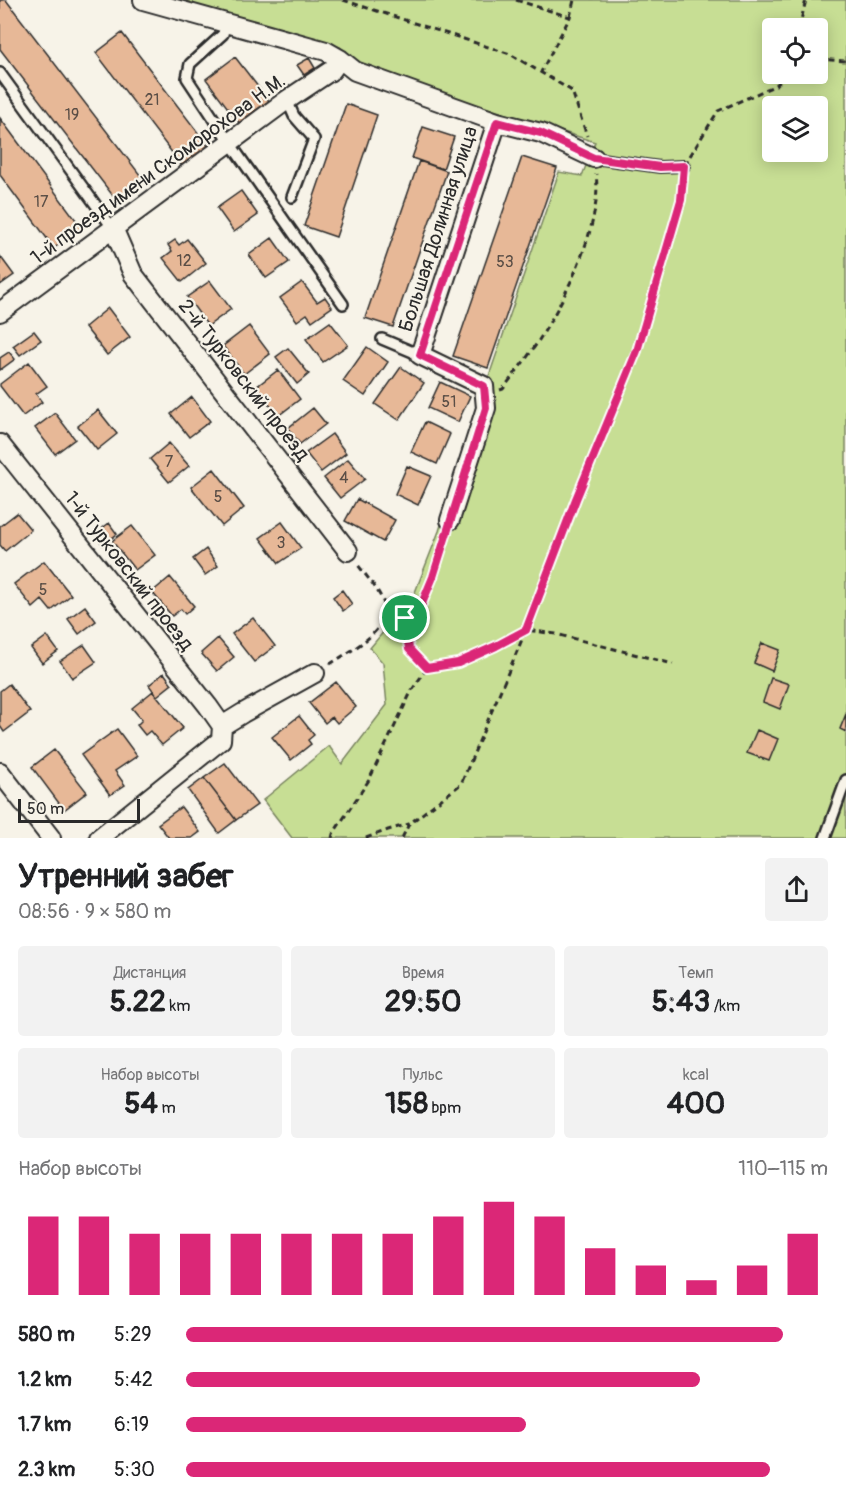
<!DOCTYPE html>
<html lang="ru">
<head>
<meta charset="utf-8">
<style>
	body { margin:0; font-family:Pangolin,sans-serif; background:#f2f2f2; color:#202124; height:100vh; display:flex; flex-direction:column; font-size:22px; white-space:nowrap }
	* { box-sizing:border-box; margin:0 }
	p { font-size:20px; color:#757577 }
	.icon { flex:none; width:33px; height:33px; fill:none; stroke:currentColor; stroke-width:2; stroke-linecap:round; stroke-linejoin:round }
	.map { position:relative; height:838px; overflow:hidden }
	.details { display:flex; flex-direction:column; background:#fff; flex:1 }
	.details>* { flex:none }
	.buttons { position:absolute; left:762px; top:18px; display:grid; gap:12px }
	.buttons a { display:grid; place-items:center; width:66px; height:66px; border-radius:6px; background:#fff; box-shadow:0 3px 15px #0003; font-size:30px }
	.scale { position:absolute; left:18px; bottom:15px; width:122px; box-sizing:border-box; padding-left:6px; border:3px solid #2b2b2b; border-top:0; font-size:16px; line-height:21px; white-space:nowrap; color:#2b2b2b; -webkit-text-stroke:4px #f7f3e8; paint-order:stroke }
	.pin { position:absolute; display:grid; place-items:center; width:51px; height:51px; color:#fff; margin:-26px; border:3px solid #fff; border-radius:50%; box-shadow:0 2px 6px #0007 }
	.round { display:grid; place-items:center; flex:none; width:63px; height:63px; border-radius:6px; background:#f2f2f2 }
	.overview { display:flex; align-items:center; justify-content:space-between; height:102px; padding:0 18px }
	h1 { font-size:33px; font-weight:700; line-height:45px }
	.stats { display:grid; grid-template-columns:repeat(3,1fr); gap:9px; height:102px; padding:6px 18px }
	.stats div { display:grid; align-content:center; border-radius:6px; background:#f2f2f2; text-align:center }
	.stats b { font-size:30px; font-weight:700 }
	.stats small { font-size:16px; font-weight:400 }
	.stats p { font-size:16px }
	.chart { height:168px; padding:12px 18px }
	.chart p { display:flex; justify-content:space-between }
	.chart svg { width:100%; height:108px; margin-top:6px; stroke:#db2777; stroke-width:6 }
	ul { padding:0 18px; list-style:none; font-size:20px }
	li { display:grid; grid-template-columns:96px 72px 1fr; align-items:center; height:45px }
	li i { height:15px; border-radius:8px; background:#db2777 }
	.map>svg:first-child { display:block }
	.green { fill:#c7de94; stroke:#798460; stroke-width:1.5; fill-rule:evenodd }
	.building { fill:#e7b897; stroke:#2b2b2b; stroke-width:1.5 }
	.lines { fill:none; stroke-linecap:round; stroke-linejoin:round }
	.service-casing { stroke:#2b2b2b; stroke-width:14 }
	.minor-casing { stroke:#2b2b2b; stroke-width:22 }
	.path { stroke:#2b2b2b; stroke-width:3; stroke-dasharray:6 4.5; stroke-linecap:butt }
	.service { stroke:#f7f3e8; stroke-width:9 }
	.minor { stroke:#f7f3e8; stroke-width:18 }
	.route-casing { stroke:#fff; stroke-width:12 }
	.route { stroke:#db2777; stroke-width:8 }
	.labels { text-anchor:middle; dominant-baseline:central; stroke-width:4.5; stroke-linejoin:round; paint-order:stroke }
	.number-label { font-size:16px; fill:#5a4e46 }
	.street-label { font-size:20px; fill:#2b2b2b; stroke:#f7f3e8 }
</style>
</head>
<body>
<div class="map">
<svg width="846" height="838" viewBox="0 0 846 838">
	<rect width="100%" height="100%" fill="#f7f3e8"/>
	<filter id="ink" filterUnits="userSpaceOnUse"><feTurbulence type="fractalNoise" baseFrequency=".0167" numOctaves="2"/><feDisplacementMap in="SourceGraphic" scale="12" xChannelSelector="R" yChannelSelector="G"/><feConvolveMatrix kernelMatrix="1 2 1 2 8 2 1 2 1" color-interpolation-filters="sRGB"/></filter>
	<g filter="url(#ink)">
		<path class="green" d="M179,0H846V838H292L263,800L329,746L342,764L387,705L383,663L370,648L390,624L410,605L439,531L479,410L477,392L489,376L559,172L582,176L595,142L362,68L340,47ZM772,28H818V74H772ZM772,106H818V152H772Z"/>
		<path class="building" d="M0,0H6L144,180L117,201L0,49Z
			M122,33L209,147L183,167L96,53Z
			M235,57L269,101L239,123L206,79Z
			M309,58L315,68L304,75L297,65Z
			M346,104L377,115L336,237L304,226Z
			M0,118L82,228L54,248L0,175Z
			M423,127L454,137L443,169L412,158Z
			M522,157L557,168L488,368L453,356Z
			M419,161L447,171L393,327L365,318Z
			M241,191L258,215L234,232L217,208Z
			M272,238L289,262L266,278L249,255Z
			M187,239L206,263L182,282L163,258L172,251L168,245L175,240L179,245Z
			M0,256L14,275L0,285Z
			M210,281L231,309L208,326L187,297Z
			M302,282L317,302L325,297L332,307L312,321L307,314L297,321L280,298Z
			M108,308L130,337L107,355L85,327Z
			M330,322L348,345L323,362L306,339Z
			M249,326L270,354L244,374L223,346Z
			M34,331L41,340L20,355L13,346Z
			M367,347L388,362L365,396L343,381Z
			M288,348L309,374L297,384L276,357Z
			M9,352L15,359L0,370V358Z
			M29,362L47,386L36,394L42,402L23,416L0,386V384Z
			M401,367L424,383L399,420L375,404Z
			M278,370L300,399L278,416L256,387Z
			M440,382L470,396L458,422L428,408Z
			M192,397L210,421L189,437L171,414Z
			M313,408L326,424L300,444L288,428Z
			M98,410L117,434L97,450L78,426Z
			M55,413L75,439L55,454L35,428Z
			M425,422L450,434L437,464L411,452Z
			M332,434L346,453L321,472L306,453Z
			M169,443L189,466L169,482L150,459Z
			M348,459L365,479L340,498L324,478Z
			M407,466L431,476L418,505L395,494Z
			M214,469L244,508L222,526L191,487Z
			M357,499L395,520L383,542L345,521Z
			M17,513L31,530L5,551L0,545V526Z
			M282,522L301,548L279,563L260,538Z
			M109,523L117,534L103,545L95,534Z
			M132,526L155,555L135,570L112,541Z
			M206,549L218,566L205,575L193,559Z
			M44,561L71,595L51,611L42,600L33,608L14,584Z
			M170,577L194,606L185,614L181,609L172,616L152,592Z
			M342,590L352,604L343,611L333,597Z
			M85,606L96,621L79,634L68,619Z
			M253,618L275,646L254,662L232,634Z
			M47,636L58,651L42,663L31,648Z
			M218,638L234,657L217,671L201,653Z
			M762,643L780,650L772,671L754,663Z
			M84,645L96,662L72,678L60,661Z
			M164,673L172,684L157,696L149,685Z
			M771,678L789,684L780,709L763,702Z
			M336,682L356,707L337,723L332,717L325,723L309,703Z
			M9,684L30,712L4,732L0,726V691Z
			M153,691L183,728L162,745L150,731L145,735L137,725L142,720L132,708Z
			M846,714V732L840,729Z
			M299,716L314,735L308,740L311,744L291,760L272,737Z
			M117,729L137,756L115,771L125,785L110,795L81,755Z
			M757,730L778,739L769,761L747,753Z
			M54,750L87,792L64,810L32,767Z
			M225,763L257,805L236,820L204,778Z
			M204,778L236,820L219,833L188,790Z
			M181,807L200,832L192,838H169L158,824Z"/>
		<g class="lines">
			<defs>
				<path id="service" d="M226,23L223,34L190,64L187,78L230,143L343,304
					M0,73L114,230
					M287,100L294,116L314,139L292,197
					M594,158L660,167L684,166
					M382,339L420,355
					M825,838L846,780"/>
				<path id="minor" d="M143,0L326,51L340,59L355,71L497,122L541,133L594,158
					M114,230L133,274L348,551
					M0,312L287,100L332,70L340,59
					M0,444L208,706L222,726
					M450,520L486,408L484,386L420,355L497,122
					M222,726L243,713L315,673
					M0,772L51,838
					M99,838L221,740L222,726"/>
			</defs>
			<use href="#service" class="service-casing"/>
			<use href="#minor" class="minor-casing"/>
			<path class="path" d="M343,0L510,54L572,91L587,136
				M516,0L570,17L541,72
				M570,17L574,0
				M799,28L806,0
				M818,59L846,61
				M690,156L718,111L776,85L789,74
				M500,390L503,389C515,373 528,357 539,340C565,299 603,224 596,174
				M386,607L405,618H416L433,577L446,535
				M405,618L409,649L427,668L458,663L496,646L526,630L556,634L673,664
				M330,664C347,653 393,629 384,604C379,590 367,577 358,565
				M332,838L333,834L369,780L412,690L427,668
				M366,838L388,830L409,824
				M402,838L409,824L461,784L526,630L576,499L637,351L681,200L683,179"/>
			<use href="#service" class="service"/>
			<use href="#minor" class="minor"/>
		</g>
	</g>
	<g class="lines" filter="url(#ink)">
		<defs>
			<path id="route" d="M497,122L541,133L594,158L660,167L684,166L681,200L637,351L576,499L526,630L496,646L458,663L427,668L409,649L405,618H416L433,577L486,408L484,386L420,355Z"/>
		</defs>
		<use href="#route" class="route-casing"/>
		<use href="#route" class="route"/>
	</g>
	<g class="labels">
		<g class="number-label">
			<text x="152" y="100">21</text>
			<text x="72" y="115">19</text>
			<text x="41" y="202">17</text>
			<text x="184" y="261">12</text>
			<text x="505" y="262">53</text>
			<text x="449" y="402">51</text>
			<text x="169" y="462">7</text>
			<text x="344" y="478">4</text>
			<text x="218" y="497">5</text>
			<text x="281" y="543">3</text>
			<text x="43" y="590">5</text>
		</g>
		<g class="street-label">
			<text transform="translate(158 169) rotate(-36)">1-й проезд имени Скоморохова Н.М.</text>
			<text transform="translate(438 229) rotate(-72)">Большая Долинная улица</text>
			<text transform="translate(244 380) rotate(52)">2-й Турковский проезд</text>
			<text transform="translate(129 571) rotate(52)">1-й Турковский проезд</text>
		</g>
	</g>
</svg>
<div class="buttons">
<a><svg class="icon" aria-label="locate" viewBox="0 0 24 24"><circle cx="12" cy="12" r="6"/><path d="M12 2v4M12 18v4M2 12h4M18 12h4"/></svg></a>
<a><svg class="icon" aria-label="layers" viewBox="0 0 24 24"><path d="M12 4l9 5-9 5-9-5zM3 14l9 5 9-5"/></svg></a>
</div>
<div class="scale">50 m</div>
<div class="pin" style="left:405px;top:618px;background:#1e9e55"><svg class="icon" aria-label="arrive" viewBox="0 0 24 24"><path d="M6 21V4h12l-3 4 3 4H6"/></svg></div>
</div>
<section class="details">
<div class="overview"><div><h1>Утренний забег</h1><p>08:56 · 9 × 580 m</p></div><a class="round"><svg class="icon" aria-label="share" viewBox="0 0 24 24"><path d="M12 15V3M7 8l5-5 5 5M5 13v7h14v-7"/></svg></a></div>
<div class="stats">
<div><p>Дистанция</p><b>5.22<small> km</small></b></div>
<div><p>Время</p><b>29:50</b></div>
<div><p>Темп</p><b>5:43<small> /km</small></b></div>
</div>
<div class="stats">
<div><p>Набор высоты</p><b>54<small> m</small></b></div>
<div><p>Пульс</p><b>158<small> bpm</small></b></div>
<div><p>kcal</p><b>400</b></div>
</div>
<div class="chart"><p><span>Набор высоты</span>110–115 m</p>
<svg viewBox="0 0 160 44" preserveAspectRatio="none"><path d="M5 44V12M15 44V12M25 44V19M35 44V19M45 44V19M55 44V19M65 44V19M75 44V19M85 44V12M95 44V6M105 44V12M115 44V25M125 44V32M135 44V38M145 44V32M155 44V19"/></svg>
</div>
<ul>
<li><b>580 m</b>5:29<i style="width:93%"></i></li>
<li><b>1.2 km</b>5:42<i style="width:80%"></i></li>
<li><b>1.7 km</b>6:19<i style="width:53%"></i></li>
<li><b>2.3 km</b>5:30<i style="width:91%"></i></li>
</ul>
</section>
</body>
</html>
